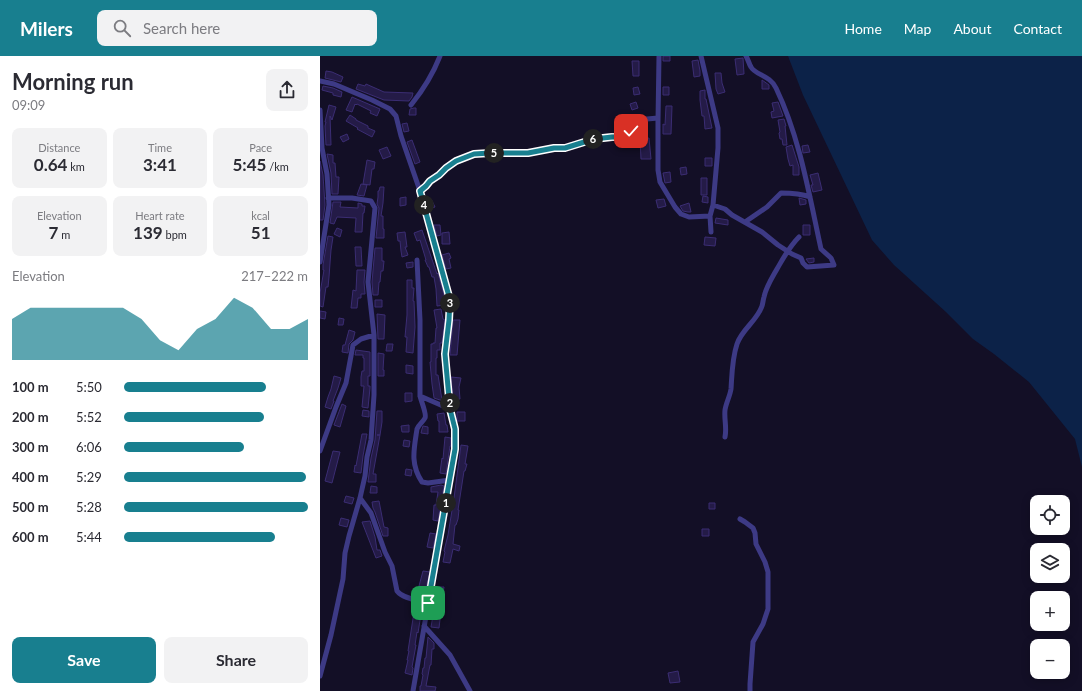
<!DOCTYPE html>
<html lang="en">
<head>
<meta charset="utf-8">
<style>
	body { margin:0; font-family:Lato,sans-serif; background:#f2f2f3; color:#2b2b33; height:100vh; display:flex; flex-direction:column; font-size:15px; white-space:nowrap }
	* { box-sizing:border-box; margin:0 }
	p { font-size:13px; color:#7c7c81 }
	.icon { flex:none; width:22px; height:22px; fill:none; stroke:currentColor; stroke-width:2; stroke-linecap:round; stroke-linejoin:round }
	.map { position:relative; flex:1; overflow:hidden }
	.drawer { display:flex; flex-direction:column; background:#fff; width:320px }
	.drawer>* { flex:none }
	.controls { position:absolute; left:710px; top:439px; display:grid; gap:8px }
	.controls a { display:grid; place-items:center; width:40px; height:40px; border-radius:8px; background:#fff; box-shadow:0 2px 10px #0003; font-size:20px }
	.pin { position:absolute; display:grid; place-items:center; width:34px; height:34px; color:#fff; margin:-17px; border-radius:8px; box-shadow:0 2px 6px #0006 }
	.km { position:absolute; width:20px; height:20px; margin:-10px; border-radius:50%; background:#222; color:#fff; font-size:11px; line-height:20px; text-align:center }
	.round { display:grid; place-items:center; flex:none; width:42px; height:42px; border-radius:8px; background:#f2f2f3 }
	.overview { display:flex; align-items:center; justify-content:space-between; height:68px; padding:0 12px }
	h1 { font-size:22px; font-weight:700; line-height:30px }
	.stats { display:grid; grid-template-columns:repeat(3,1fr); gap:6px; height:68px; padding:4px 12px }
	.stats div { display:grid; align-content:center; border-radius:8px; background:#f2f2f3; text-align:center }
	.stats b { font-size:17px; font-weight:700 }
	.stats small { font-size:11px; font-weight:400 }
	.stats p { font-size:11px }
	.chart { height:112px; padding:8px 12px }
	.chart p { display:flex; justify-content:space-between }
	.chart svg { width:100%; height:72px; margin-top:4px; fill:#187f8f; opacity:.7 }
	.action { display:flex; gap:8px; margin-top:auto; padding:8px 12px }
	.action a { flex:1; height:46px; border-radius:8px; background:#187f8f; color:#fff; font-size:16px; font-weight:700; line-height:46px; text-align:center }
	.action a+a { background:#f2f2f3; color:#2b2b33 }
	ul { padding:0 12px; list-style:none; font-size:13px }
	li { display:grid; grid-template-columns:64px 48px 1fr; align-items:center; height:30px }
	li i { height:10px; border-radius:5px; background:#187f8f }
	header { display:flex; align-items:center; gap:24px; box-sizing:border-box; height:56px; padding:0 20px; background:#187f8f; color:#fff }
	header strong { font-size:19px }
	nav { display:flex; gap:22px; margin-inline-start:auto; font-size:14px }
	.search { width:280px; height:36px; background:#f2f2f3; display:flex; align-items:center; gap:10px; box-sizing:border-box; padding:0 14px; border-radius:8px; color:#7c7c81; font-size:15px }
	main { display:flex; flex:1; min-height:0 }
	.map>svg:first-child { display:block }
	.water { fill:#0c2248 }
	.building { fill:#241b47; stroke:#3b2d73 }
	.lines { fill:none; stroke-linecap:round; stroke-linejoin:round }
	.street { stroke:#3d3a85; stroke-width:5 }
	.route-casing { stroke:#fff; stroke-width:8 }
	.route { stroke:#187f8f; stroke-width:5 }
</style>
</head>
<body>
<header>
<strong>Milers</strong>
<div class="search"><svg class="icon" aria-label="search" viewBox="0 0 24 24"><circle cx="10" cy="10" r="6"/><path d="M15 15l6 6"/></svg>Search here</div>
<nav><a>Home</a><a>Map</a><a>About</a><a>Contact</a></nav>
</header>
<main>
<section class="drawer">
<div class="overview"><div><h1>Morning run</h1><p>09:09</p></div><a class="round"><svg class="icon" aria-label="share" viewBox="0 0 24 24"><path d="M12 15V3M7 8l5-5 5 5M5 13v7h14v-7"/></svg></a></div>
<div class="stats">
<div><p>Distance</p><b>0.64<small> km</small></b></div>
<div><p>Time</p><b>3:41</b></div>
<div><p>Pace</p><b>5:45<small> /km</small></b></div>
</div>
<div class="stats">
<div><p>Elevation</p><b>7<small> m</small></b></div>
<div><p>Heart rate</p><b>139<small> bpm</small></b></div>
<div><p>kcal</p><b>51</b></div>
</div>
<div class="chart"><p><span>Elevation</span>217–222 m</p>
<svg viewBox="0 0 160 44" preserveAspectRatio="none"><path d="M0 44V19L10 12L20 12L30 12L40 12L50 12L60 12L70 19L80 32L90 38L100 25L110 19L120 6L130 12L140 25L150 25L160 19V44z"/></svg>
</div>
<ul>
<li><b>100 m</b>5:50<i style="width:77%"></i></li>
<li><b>200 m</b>5:52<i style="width:76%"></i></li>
<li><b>300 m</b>6:06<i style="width:65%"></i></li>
<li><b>400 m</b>5:29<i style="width:99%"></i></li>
<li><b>500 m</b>5:28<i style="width:100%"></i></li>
<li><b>600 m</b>5:44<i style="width:82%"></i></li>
</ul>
<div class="action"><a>Save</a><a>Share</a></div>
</section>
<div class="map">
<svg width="762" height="635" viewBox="0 0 762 635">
	<rect width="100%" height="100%" fill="#130f26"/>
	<path class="water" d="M468,0H762V411L755,383L709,326L674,298L653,283L626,256L574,209L552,184L483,39Z"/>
	<path class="building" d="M343,0H350V5H343Z
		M423,2L424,18L417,19L415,3Z
		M378,4L380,15V20L374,21L372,5Z
		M312,5H319V20H313Z
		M6,15L12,16L23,21L21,26L5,22Z
		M395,17H401L402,27L405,36L398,38L396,33Z
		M442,24L449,29V33H442Z
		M38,28L45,30L46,28L64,36L93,37L92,41L89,45L64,44L36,33Z
		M3,30L13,32L22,36L21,41L13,39V37L2,34Z
		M318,31L320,38L314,39L313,32Z
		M343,31H349V39H343Z
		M385,34V43H386L392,72L385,73L384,60H382L380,44V35Z
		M32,41L60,53L57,60L50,57L51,55L37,48L36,49L35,48L32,56L26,54Z
		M316,46L318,52L312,54L310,48Z
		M458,46L463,60L452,62L451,56L454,55L452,47Z
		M9,49L16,51L12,64L10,60L11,89H6L5,70L6,66H5Z
		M346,50H352L351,78H343V68L345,69Z
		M94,52H96V59H89L90,53Z
		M30,59L36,63V64L48,70V72L55,75L52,81L37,73L38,72L26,65Z
		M464,63L466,70H465L467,89H463L462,83H460L459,77L460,76L458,64Z
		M87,67L89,75L84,76L82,68Z
		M27,78L29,83L23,86L20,81Z
		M329,82L331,103H321L320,83Z
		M92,84L100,106L95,108L87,86Z
		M472,89L479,111V119H473V109L470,110L468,103L466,91Z
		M488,89L490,96L483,97L482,90Z
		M67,91L71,100L63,103L59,94Z
		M7,98L13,99V107H15L16,121H19L18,138H12L11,117Z
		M385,102H392V110H385Z
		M47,104L55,106L54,113H52L50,129L43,128Z
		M0,105L3,119L5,149L3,164H0Z
		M366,111L367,118L361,119L360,112Z
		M350,116L351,126L345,127L343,117Z
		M498,117L502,134L493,136L491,129H493L490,119Z
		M381,122H387V139H381Z
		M41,128L47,129L44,140L37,139Z
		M60,131H64L63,147L61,160H63V173H64V182H56L59,152L57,148L58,141V135H59Z
		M383,140L388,141V147L382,146Z
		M86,141V149L80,150V142Z
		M479,142L486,144V148L480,149Z
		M111,143L115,151L109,153L107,144Z
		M344,143L346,150L338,152L336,144Z
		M13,146H21L20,151L38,152V147L42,148V150H45L44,157H43L42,176H35L36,162L17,161L14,168L10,167Z
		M369,147L371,156H368L363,155L360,150Z
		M396,162L408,164V169L395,167Z
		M114,169H120L121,179L117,180Z
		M483,169H490V179H483Z
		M17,172L22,174L20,181L14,178Z
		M102,174L117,218L118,217L124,239L125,249L117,250L116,233L114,221H112L109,211H108L105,204H106L100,184L97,185L94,177Z
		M85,176L87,191H85L88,199L82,201L81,195L80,185H78L77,177Z
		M129,176L130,188H122V177Z
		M8,180L13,181L11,194L9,221L8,231H6L3,251L0,250V237L4,214H3V209Z
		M385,181L396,182L395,190L384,189Z
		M35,191H41L42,210H36Z
		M55,192H62V205H64L63,215H61L60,226H59L58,239H53L52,226Z
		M129,197L131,202L129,203L131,212L126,213L122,199Z
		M494,202V206L489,207L486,203Z
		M93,206V211L87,212L86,207Z
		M37,214H45L44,226L45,238H41V242H38L37,252H31L33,234L36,235Z
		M87,224H92V232H94L93,245H94L95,271L93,297L86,296L87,281H85L87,259Z
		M55,244H62V251H55Z
		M121,253L123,263L125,264L122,287H120V294H117V302H116V319H118L122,344H120L114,342L112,328L110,306H111V288H113V287H115L116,272H117L114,254Z
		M0,255L6,256L5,263L0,262Z
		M57,258L65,259L64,283H58Z
		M19,262L24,263L23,269H18Z
		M133,264H140L137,299H130Z
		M29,274L35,276L33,284L29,288L28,297L22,296L23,289H25Z
		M67,288H73L72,295H66Z
		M36,294L50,296V320H48V330H50V332L48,352L42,351L44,330H41V321L42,315H44V302H43V299H35Z
		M58,297L64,298L63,314H64V320H58Z
		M86,309L93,310V318L86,317Z
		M14,320L21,322L18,332L13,345H14L11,353L5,351L8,341L11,333Z
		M131,321L141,322L139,331L140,343H133Z
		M85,337H92V345L85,346Z
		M22,348L26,350L20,371L14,369Z
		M43,354L49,355V361L42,360Z
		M57,355H62V366L60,379H57H60L53,418H56V426H48L51,402L55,384Z
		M137,356H145V365H137Z
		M124,357L126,369H127L128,376H119V365H118L117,358Z
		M89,369V376H82L81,370Z
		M103,370L108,371V378L101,377L102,373Z
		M42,378H47L43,400L41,417L34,416L35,409L36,410Z
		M125,381L131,382V390H130L126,418L120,417L121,409L122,402L123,403Z
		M84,384L90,385L89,391L83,390Z
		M141,389L148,390L145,408H147L145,415H144L138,454H139L138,463L136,469H135L133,488L140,490L139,495L133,493L130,507L123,506L125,496L124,495L128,479L134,442Z
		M13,395L20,396L12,427L5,425Z
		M86,413L92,414L91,420L85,419Z
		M121,429L124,430L118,465L113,464L114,449H116L118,436H111V431Z
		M51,430L57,431V437H50Z
		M26,440L34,442L32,448L24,446Z
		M59,445L64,471L68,472V480H63L55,456L53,452L52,446Z
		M389,447H395V453H389Z
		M21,462L29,464L27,471L19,469Z
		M50,465L55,481L57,494H60L62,500L56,502L42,466Z
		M382,473H389V480H382Z
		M110,477L116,478L113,492L107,491Z
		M103,515L110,516L106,532L99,530Z
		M118,531H124L119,572L111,571Z
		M95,548L104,550L102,558H101L98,577L97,576L95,589H96L92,611L93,612L92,619L85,617L88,604H87L89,595H88L94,556H93Z
		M108,581L114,587V593H112L111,609H110L106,630L116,631L115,635H100V630H101L103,619L102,618L103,612H104L105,602H106Z
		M358,615L360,626L350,627L348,617Z"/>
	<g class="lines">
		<path class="street" d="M339,0L338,65V114L340,126L355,151L361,158L369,161L390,160
			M381,0L398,72V92L393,149L390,160L391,176
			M0,25L14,28L52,44L70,53L76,60L81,80L100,135L130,244L129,264L125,299L130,353L135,373V393L93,635
			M91,49C103,34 113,18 120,0
			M0,54L2,92L7,118L9,149L0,206
			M100,135L106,130L110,125L123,115L126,111L136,105L154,98L170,97H208L234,93L245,92L274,83L292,81H304L308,79L315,71L327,63L338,62
			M393,149L405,153L412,159L442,176L458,189L472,198L481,202L483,207L487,211L514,209L511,202L501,193C489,138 480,82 456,32C450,19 435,19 431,11C429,8 428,3 426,0
			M425,166L447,151L461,137C470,137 482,138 490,141
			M97,204L100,264V340C101,345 107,358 105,362C103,366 99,368 97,373C94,393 90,408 102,426L108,427L130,424
			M100,340L130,353
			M405,381C407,372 404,363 405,354C406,347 410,340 411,333C412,318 412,303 417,288C422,273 437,265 442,250C443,247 443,244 444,241C446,231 452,222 457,213C464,201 469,191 479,181
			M0,395L16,351L26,327L33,289L41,283L54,279
			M40,442L51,457L65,496L72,510L77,535C83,543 99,544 108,547
			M420,463L425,466L433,472L435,477L436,488L445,506L448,516V553L443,568L433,586L430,628V635
			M104,570L130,599L150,635
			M0,620L11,579L23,523L25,497L29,480L40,442L45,420L47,401L51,384L54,339V279L48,226L55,152L51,145L32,142H8"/>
	</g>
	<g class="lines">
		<defs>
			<path id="route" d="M108,547L135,393V373L130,353L125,298L129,264L130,244L100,135L106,130L110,125L119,119L126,112L136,105L154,98L170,97H208L234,92H245L274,83L292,81H304L311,75"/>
		</defs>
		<use href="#route" class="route-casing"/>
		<use href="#route" class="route"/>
	</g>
</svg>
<div class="controls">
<a><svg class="icon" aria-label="locate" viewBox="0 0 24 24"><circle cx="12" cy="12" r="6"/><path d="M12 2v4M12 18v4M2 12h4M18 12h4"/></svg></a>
<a><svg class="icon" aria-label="layers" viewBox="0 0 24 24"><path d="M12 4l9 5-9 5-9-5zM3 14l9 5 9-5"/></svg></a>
<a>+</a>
<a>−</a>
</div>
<div class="pin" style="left:108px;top:547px;background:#1e9e55"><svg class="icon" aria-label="arrive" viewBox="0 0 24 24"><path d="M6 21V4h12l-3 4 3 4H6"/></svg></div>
<div class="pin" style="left:311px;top:75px;background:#d93025"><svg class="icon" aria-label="check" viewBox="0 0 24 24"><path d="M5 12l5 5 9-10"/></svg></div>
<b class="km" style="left:126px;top:447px">1</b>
<b class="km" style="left:130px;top:347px">2</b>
<b class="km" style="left:130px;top:247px">3</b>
<b class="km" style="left:104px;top:149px">4</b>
<b class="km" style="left:174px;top:97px">5</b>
<b class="km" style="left:273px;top:83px">6</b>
</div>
</main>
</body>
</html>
